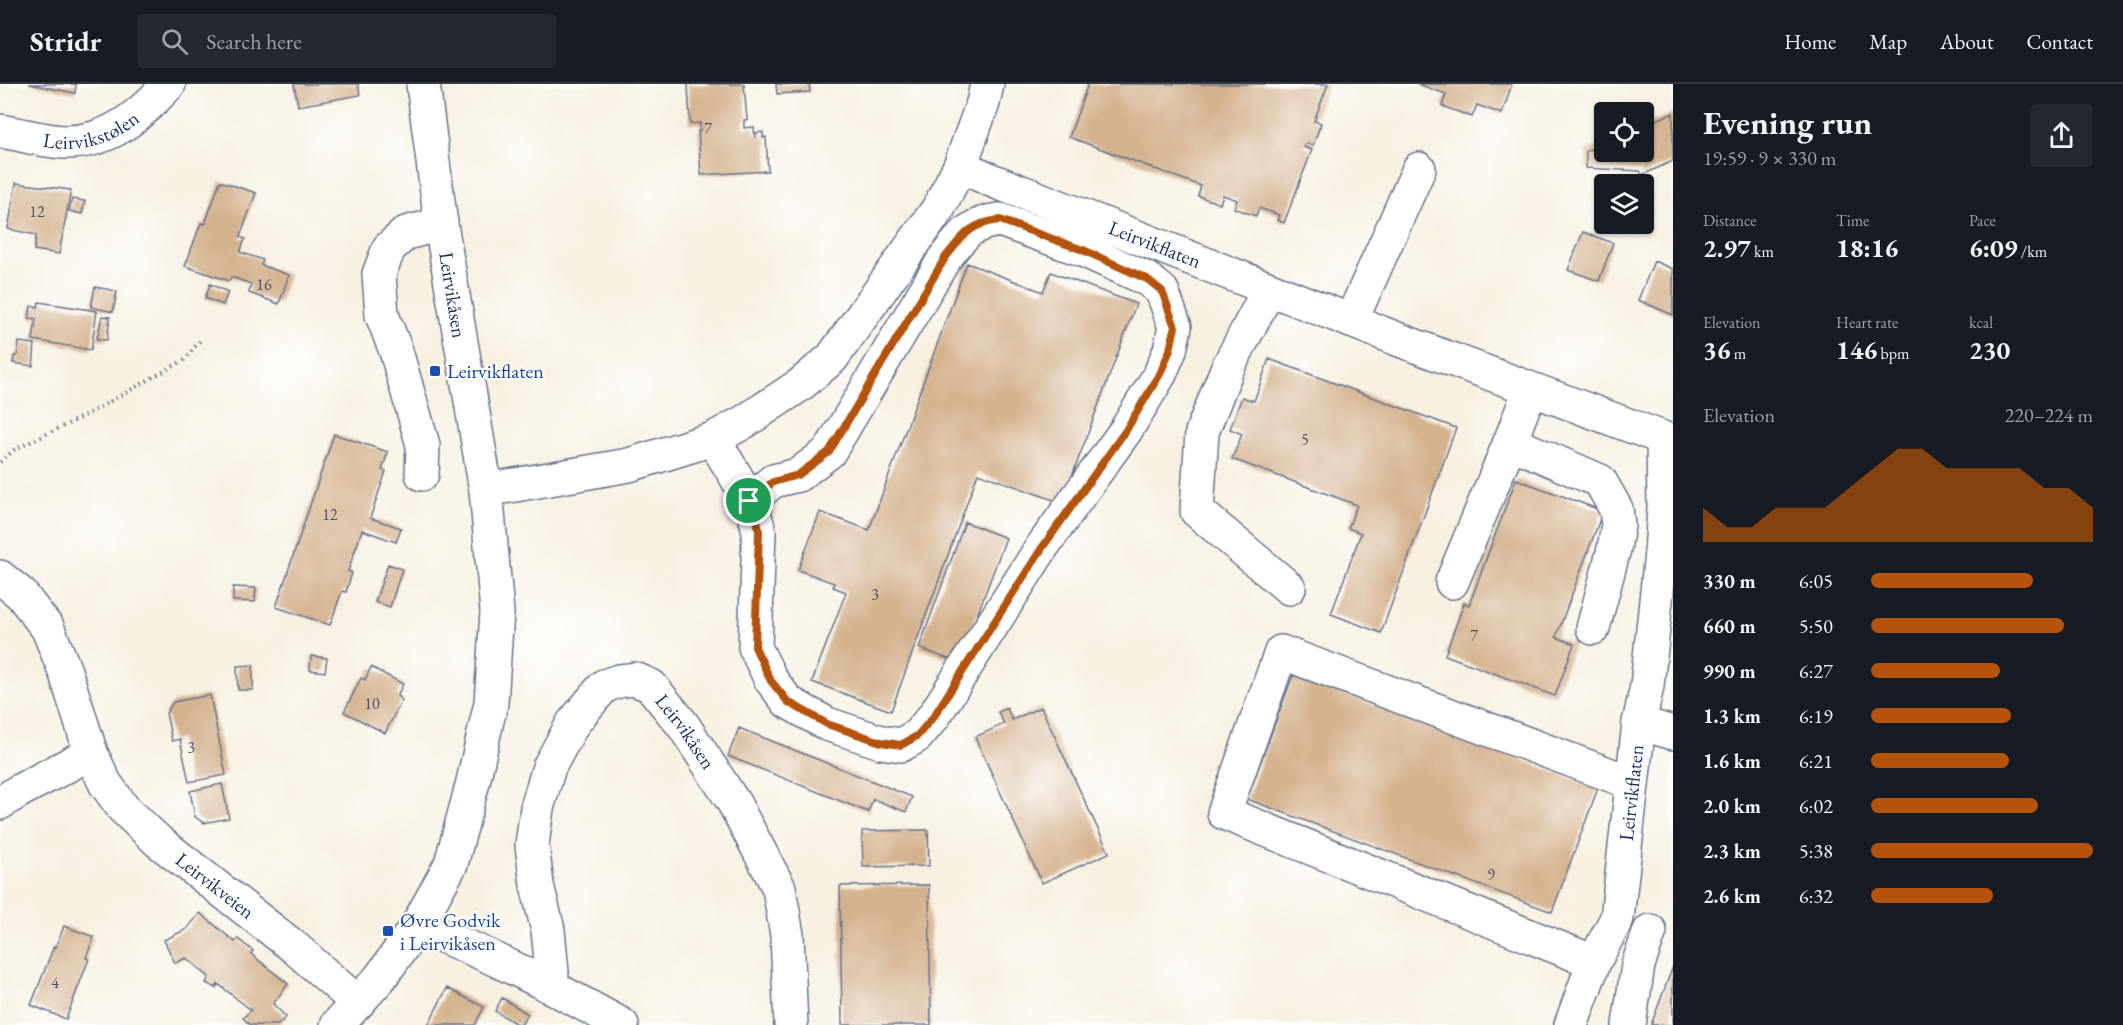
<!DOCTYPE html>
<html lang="en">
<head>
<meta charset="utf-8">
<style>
	body { margin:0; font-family:"EB Garamond",serif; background:#242831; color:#f1f3f6; height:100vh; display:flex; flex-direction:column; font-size:22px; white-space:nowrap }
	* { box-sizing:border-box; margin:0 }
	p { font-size:20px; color:#9ea1a6 }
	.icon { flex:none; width:33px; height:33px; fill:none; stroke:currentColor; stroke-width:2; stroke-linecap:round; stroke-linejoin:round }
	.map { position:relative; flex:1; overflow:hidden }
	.panel { display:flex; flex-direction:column; background:#171b24; width:450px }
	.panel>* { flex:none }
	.buttons { position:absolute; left:1594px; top:18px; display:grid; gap:12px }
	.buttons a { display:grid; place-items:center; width:60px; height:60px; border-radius:6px; background:#171b24; box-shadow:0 2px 4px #0004; font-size:30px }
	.pin { position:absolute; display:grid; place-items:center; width:51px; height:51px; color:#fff; margin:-26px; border:3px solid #fff; border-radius:50%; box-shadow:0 2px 6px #0007 }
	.round { display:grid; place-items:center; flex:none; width:63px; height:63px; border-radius:6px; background:#242831 }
	.overview { display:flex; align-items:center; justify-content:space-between; height:102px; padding:0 30px }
	h1 { font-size:33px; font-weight:700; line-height:45px }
	.figures { display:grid; grid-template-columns:repeat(3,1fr); gap:9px; height:102px; padding:6px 30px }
	.figures div { display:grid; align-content:center }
	.figures b { font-size:26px; font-weight:700 }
	.figures small { font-size:16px; font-weight:400 }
	.figures p { font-size:16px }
	.chart { height:168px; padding:12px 30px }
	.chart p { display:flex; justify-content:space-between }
	.chart svg { width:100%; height:108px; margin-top:6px; fill:#b45309; opacity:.7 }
	ul { padding:0 30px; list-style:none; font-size:20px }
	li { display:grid; grid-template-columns:96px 72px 1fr; align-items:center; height:45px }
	li i { height:15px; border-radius:8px; background:#b45309 }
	header { display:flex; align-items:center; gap:36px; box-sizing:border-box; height:84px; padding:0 30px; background:#171b24; border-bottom:2px solid #363941 }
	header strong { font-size:28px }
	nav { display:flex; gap:33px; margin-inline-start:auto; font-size:21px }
	.search { width:420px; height:54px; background:#242831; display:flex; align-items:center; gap:15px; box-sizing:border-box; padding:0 21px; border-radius:6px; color:#9ea1a6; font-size:22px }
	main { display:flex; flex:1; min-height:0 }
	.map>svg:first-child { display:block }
	.building { fill:#d4b28e }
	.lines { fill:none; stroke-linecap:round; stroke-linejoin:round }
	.minor-casing { stroke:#68738c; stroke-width:36 }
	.major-casing { stroke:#68738c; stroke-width:36 }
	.path { stroke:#68738c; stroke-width:4; stroke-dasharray:1.5 4.5; stroke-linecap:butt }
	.minor { stroke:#fff; stroke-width:33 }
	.major { stroke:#fff; stroke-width:33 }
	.route-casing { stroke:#fff; stroke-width:12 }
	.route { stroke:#b45309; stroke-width:8 }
	.transit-dot { fill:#1a4fb4; stroke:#fff; stroke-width:2 }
	.labels { text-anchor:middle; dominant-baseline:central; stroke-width:4.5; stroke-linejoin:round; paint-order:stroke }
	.number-label { font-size:16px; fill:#49506a }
	.street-label { font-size:20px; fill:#1b2f5e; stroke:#fff }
	.transit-label { font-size:20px; fill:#164399; stroke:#fff; text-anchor:start }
</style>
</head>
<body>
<header>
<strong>Stridr</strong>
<div class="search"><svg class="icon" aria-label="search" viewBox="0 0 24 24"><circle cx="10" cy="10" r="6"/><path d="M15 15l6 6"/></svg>Search here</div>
<nav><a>Home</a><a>Map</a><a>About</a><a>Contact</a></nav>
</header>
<main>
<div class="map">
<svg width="1673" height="941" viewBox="0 0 1673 941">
	<rect width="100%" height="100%" fill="#fff"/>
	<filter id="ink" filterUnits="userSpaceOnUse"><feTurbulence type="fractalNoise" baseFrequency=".0167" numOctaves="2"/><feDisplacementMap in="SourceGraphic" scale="12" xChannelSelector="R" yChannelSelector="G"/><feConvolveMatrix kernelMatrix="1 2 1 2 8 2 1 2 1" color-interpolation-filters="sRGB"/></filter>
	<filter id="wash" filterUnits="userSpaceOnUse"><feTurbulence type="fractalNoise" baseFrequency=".008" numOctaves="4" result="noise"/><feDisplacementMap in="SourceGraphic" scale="24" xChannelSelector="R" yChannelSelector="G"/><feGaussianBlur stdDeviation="1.35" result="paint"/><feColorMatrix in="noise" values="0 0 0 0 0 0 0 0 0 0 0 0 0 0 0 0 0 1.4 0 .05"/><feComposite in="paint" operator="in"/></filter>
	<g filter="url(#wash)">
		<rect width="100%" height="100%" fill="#f8f1e2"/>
		<g id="blocks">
			<path class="building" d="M29,0H76L75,9Z
				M294,0H358L360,11L298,22Z
				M688,0H744L747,36H744V44L754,43L755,54L756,49L763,48V54L766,53L768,87L701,91L698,47H700V39L690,40Z
				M776,0H809L810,8L777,10Z
				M1088,0H1328L1314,37L1321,39L1313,62L1306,59L1304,63L1312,66L1284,139L1277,136L1279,131L1259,124L1256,132L1234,124L1237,116L1223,111L1220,120L1198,112L1201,102L1069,53Z
				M1418,0H1512L1502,30L1477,21L1472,33L1442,22L1446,10Z
				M1673,29V77L1642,91L1640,87L1586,84V67L1605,59V68H1644V41Z
				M220,97L256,109L240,153L245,155L240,168L263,176L261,181L289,191L279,220L249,209L251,200L231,193L229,197L185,182L201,139L205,140Z
				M16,99L71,106L59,170L34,166L36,151L8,145Z
				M72,115L85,117L82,130L69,127Z
				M1583,148L1613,159L1599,197L1568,186Z
				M1654,177L1673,185V231L1638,216Z
				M967,179L1043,208L1051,188L1136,220L1062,419L978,389L891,627L812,598L846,508L833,503L834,499L798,486L820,428L869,446Z
				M210,200L228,208L223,221L205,214Z
				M95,203L117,207L113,228L91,223Z
				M39,218L97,227L91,266L33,256L36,235L29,234L31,222L38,223Z
				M102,232L110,233L107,256L97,255Z
				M19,258L35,260L33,282L13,279L14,272H17Z
				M1269,275L1456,344L1381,549L1331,530L1361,449L1348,444L1357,421L1232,375L1242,350L1230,345L1242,313L1254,317Z
				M334,350L388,368L382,386L386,387L370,434L401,444L396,458L362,446L348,487L352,489L346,508L342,507L330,541L276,523Z
				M1516,395L1603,427L1556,553L1574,560L1555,612L1445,571L1464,519L1469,521Z
				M965,438L1006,454L959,579L919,564Z
				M388,480L402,485L390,523L375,518Z
				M233,503L256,504L255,518L233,517Z
				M311,572L327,574L325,588L310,586Z
				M253,581V606H238L237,582Z
				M371,583L403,600L397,612L402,616L385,649L344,628L361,594L365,596Z
				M1293,591L1598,704L1552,828L1247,715Z
				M210,611L226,691L189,698L180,655L172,657L166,629L173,618Z
				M1041,623L1109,769L1042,799L975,653L1004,640L998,628L1007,624L1012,636Z
				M739,644L912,713L906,728L873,715L868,728L728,672Z
				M222,700L229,734L204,739L195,733L190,707Z
				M928,746L929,782L863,783L862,747Z
				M929,801L931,941H842L840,802Z
				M200,829L235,858L238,855L253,867L251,870L288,900L273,920L286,933L278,941H250L243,934L251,926L218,900L216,904L206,899L209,893L186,874L175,879L164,856L187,845Z
				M64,842L94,853L86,874L89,875L66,935L31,921L54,862L56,863Z
				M1673,882V941H1651Z
				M447,904L484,923L475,941H428Z
				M502,914L528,930L521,941H518L495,927Z"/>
		</g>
	</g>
	<g filter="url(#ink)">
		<use href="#blocks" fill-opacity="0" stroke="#68738c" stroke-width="1.5"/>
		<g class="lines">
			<defs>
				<g id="minor">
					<path id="s1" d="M0,47C21,50 43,57 64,58C110,59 140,31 169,0"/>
					<path id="s2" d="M960,82L991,96L1405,258L1663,354L1664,424L1661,469L1673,472"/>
					<path d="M1269,205L1227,285L1202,348L1197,427L1289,504"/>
					<path d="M1351,237L1419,85"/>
					<path d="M1530,306L1510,358L1600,397L1616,425L1618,441L1614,465L1593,544"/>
					<path d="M713,355C730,384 753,414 759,448L755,563L771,596L788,618L827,640L881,658L901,661L917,652L934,632L1042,463L1126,346L1160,290L1170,266L1175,243L1162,207L1147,195L1083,166L1000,136C970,139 962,152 945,174L829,368L798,391L773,397L749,417"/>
					<path d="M422,390L423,361L396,267L382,231L379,190L389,164L406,149L441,140"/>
					<path d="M486,406L629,381L713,355L744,338L800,301L832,274L938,125L960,82L983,19L987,0"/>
					<path id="s3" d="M0,493L21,510L48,545L65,587L91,669L105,699L123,724L158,757L294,863L358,919"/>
					<path d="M1452,498L1510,358"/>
					<path d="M1639,639L1673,649"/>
					<path d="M0,719L19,707L91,669"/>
					<path d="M417,842C488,869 555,904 622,941"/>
					<path d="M1594,878L1224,729L1281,568L1632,699"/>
					<path id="s4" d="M551,902L552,888L548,846L537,801L532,761L537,724L549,683L573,639L604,602L619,597L635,595L651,602L683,641L734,719L779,804L787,851L791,941"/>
					<path id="s5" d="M1571,941L1594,878L1617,834L1639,639L1647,602L1661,469"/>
					<path d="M1629,941L1638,881L1650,847"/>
				</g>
				<path id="major" d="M337,941L380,894L417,842L451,780L472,702L491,619L497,528L486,406L441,140L423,0"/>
			</defs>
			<use href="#minor" class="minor-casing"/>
			<use href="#major" class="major-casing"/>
			<path class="path" d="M0,378L14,366L84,332L184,276L200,257"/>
			<use href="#minor" class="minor"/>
			<use href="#major" class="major"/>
		</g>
	</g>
	<g class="lines" filter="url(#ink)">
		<defs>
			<path id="route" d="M1000,136L1083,166L1147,195L1162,207L1175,243L1170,266L1160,290L1126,346L1042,464L934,632L917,652L901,661L881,658L827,640L788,618L771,597L755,563L759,448L757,435L749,417L773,398L798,391L829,368L945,174C963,152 970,139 1000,136Z"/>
		</defs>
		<use href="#route" class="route-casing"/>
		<use href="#route" class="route"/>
	</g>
	<g class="transit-dot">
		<rect x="429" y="281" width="12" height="12" rx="3"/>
		<rect x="382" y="841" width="12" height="12" rx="3"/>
	</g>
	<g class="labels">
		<g class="number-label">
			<text x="708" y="44">7</text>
			<text x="37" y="127">12</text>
			<text x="264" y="200">16</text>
			<text x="1305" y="355">5</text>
			<text x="330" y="430">12</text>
			<text x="875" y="510">3</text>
			<text x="1474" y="551">7</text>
			<text x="372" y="619">10</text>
			<text x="191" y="663">3</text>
			<text x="1491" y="790">9</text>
			<text x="55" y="898">4</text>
		</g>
		<g class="street-label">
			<text stroke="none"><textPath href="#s1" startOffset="94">Leirvikstølen</textPath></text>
			<text stroke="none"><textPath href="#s2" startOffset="210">Leirvikflaten</textPath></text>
			<text transform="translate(453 211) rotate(81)">Leirvikåsen</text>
			<text stroke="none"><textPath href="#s4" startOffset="428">Leirvikåsen</textPath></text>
			<text stroke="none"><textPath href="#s5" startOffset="243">Leirvikflaten</textPath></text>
			<text stroke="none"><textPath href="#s3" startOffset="387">Leirvikveien</textPath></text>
		</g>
		<g class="transit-label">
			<text x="447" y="287">Leirvikflaten</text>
			<text x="400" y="836">Øvre Godvik<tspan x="400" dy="23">i Leirvikåsen</tspan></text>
		</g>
	</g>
</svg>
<div class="buttons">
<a><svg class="icon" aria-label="locate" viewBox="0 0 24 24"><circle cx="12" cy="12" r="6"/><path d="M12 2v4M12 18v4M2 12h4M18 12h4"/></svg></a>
<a><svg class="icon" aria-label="layers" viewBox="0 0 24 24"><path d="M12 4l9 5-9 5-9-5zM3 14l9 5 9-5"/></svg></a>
</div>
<div class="pin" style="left:749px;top:417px;background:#1e9e55"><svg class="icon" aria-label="arrive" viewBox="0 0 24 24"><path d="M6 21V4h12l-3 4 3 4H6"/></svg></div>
</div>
<section class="panel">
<div class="overview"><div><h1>Evening run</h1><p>19:59 · 9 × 330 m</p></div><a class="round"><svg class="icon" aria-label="share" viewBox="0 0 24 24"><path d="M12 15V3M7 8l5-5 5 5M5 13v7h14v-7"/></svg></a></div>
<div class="figures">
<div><p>Distance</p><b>2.97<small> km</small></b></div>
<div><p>Time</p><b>18:16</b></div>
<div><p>Pace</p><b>6:09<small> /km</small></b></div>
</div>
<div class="figures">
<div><p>Elevation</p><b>36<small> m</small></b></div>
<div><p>Heart rate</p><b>146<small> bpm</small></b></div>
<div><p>kcal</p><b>230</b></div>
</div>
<div class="chart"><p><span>Elevation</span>220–224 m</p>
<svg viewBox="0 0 160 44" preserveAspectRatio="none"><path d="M0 44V30L10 38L20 38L30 30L40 30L50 30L60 22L70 14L80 6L90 6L100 14L110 14L120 14L130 14L140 22L150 22L160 30V44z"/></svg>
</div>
<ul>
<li><b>330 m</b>6:05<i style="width:73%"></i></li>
<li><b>660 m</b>5:50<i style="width:87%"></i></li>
<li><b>990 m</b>6:27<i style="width:58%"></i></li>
<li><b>1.3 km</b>6:19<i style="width:63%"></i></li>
<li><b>1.6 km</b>6:21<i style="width:62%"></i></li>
<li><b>2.0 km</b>6:02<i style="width:75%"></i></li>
<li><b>2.3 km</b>5:38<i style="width:100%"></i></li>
<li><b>2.6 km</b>6:32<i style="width:55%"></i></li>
</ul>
</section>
</main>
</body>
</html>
